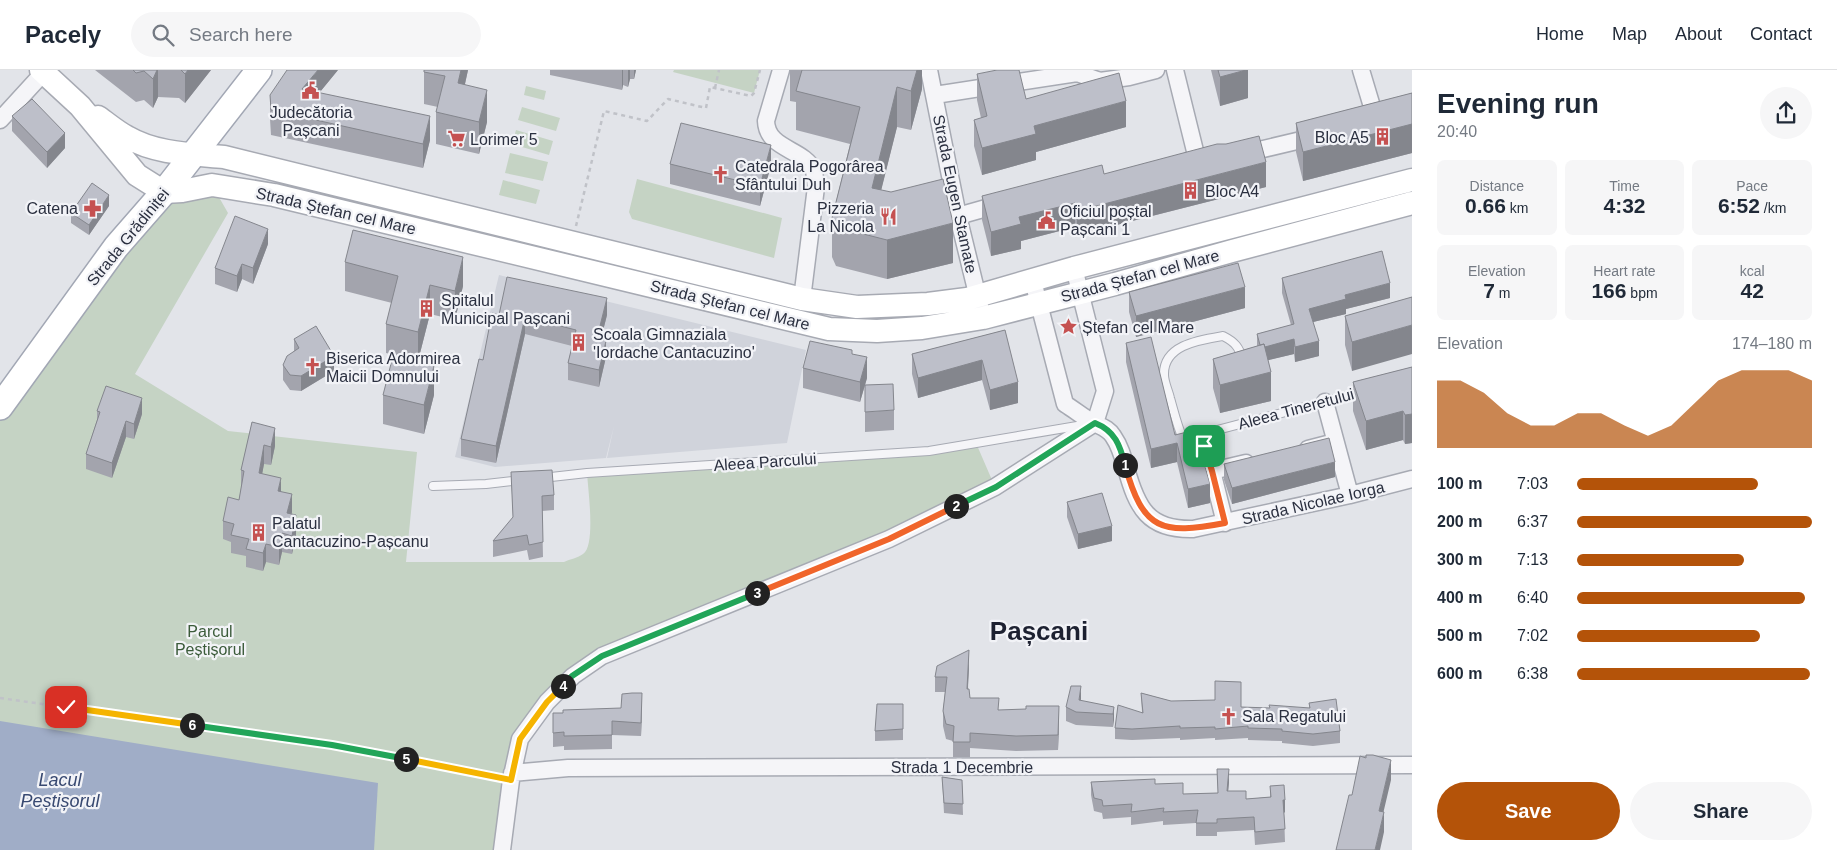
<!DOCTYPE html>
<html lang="en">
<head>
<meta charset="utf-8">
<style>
	body { margin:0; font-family:Helvetica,sans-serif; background:#f6f6f7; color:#1f2937; height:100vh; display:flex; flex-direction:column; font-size:19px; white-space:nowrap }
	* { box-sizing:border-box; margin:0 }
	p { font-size:16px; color:#747a83 }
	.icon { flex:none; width:28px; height:28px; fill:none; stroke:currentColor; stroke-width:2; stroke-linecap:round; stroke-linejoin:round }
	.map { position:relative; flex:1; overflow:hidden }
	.sheet { display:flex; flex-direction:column; background:#fff; width:425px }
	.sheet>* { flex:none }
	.pin { position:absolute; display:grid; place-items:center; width:42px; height:42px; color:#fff; margin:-21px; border-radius:10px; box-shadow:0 2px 8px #0006 }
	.km { position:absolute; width:25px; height:25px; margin:-12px; border-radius:50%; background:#222; color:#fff; font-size:14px; line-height:25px; text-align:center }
	.round { display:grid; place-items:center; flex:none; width:52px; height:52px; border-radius:26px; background:#f6f6f7 }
	.overview { display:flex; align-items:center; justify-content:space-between; height:85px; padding:0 25px }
	h1 { font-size:28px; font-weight:800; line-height:38px }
	.stats { display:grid; grid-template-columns:repeat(3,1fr); gap:8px; height:85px; padding:5px 25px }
	.stats div { display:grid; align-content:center; border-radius:8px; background:#f6f6f7; text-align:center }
	.stats b { font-size:21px; font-weight:800 }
	.stats small { font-size:14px; font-weight:400 }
	.stats p { font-size:14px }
	.chart { height:140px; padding:10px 25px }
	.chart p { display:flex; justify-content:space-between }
	.chart svg { width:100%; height:90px; margin-top:5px; fill:#b45309; opacity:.7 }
	.button { display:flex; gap:10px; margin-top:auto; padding:10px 25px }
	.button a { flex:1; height:58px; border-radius:30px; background:#b45309; color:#fff; font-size:20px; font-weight:800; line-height:58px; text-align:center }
	.button a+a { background:#f6f6f7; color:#1f2937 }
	ul { padding:0 25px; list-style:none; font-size:16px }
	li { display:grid; grid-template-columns:80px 60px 1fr; align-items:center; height:38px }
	li i { height:12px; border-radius:6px; background:#b45309 }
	header { display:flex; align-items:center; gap:30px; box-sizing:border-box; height:70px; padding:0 25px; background:#fff; border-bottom:1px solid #e0e1e3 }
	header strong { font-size:24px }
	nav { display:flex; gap:28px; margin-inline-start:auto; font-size:18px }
	.search { width:350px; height:45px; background:#f6f6f7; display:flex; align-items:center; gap:12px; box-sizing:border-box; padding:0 18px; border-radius:28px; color:#747a83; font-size:19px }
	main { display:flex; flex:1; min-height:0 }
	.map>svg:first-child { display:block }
	.built { fill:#d0d3db }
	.green { fill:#c5d3c4 }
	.water { fill:#a0adc7 }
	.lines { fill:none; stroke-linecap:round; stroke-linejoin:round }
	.service-casing { stroke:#a7aab3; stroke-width:10 }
	.minor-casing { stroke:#a7aab3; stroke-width:19 }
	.secondary-casing { stroke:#a7aab3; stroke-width:25 }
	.primary-casing { stroke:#a2a7b4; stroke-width:28 }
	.path { stroke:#c0c2c8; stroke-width:2.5; stroke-dasharray:4 4; stroke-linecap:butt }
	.service { stroke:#f5f5f8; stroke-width:8 }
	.minor { stroke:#f5f5f8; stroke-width:16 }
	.secondary { stroke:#fff; stroke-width:22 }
	.primary { stroke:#fff; stroke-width:25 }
	.wall { fill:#a3a4ad }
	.shaded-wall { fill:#84868d }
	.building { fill:#bdbfc9; stroke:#84868d }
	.split-1-casing { stroke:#fff; stroke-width:10 }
	.split-2-casing { stroke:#fff; stroke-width:10 }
	.split-3-casing { stroke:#fff; stroke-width:10 }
	.split-4-casing { stroke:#fff; stroke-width:10 }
	.split-5-casing { stroke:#fff; stroke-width:10 }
	.split-6-casing { stroke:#fff; stroke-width:10 }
	.split-7-casing { stroke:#fff; stroke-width:10 }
	.split-1 { stroke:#f0652b; stroke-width:6 }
	.split-2 { stroke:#22a559; stroke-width:6 }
	.split-3 { stroke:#f0652b; stroke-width:6 }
	.split-4 { stroke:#22a559; stroke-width:6 }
	.split-5 { stroke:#f5b400; stroke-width:6 }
	.split-6 { stroke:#22a559; stroke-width:6 }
	.split-7 { stroke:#f5b400; stroke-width:6 }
	.labels { text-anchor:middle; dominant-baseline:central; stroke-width:4.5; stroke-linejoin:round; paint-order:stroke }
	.poi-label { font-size:16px; fill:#2b3040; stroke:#f2f3f7; text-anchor:start }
	.street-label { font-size:16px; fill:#2b3040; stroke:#f2f3f7 }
	.park-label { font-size:16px; fill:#3b5b3a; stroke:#f2f3f7 }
	.water-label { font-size:18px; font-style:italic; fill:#384971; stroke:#f2f3f7 }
	.town-label { font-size:26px; font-weight:bold; fill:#1d2131; stroke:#f2f3f7 }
</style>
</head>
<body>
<header>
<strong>Pacely</strong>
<div class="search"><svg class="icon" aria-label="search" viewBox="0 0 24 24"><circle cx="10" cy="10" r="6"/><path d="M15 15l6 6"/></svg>Search here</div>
<nav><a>Home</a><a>Map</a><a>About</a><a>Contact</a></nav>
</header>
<main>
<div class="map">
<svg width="1412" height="780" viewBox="0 0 1412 780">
	<rect width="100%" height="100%" fill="#e2e4e9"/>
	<path class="built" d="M499,205L806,280L787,373L607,388L614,356L606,388L495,397L455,387Z"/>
	<path class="green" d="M674,0H760L754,23L673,2Z
		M526,16L546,21L544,30L524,25Z
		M522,37L560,48L556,61L518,50Z
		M516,60L553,71L549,85L512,74Z
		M510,83L548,92L543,111L505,103Z
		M637,109L782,148L774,188L632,149L629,142Z
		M503,110L540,120L536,134L499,125Z
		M212,115L228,143L135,304L228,361L417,382L406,492H564C570,489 578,488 583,484C596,476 588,419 587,403L976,373L995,417L602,586L520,669L502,780H0V337L164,122Z"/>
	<path class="water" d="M0,651L378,713L374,780H0Z"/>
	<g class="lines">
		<defs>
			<path id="service" d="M1243,290C1239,277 1235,272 1223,266C1199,270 1163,275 1164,305C1164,312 1168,320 1170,328C1174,342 1177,355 1183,369L1362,322
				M542,408L587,403L929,381L1083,355
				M433,416L486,414L521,410"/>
			<path id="minor" d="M781,0L766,51C767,80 804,78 814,101C815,105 815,112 816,117L802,229
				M929,0L958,146L980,236
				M1175,0L1196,85
				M1361,0L1376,50
				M935,25L1077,3L1100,11L1129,7L1156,0
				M0,50L44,2
				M1242,84L1318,66
				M958,146L1004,133
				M1074,198L1105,321L1095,353
				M1033,211L1065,334C1075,340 1084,348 1094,353C1102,357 1108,358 1113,366C1120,376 1123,387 1126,398C1137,438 1148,460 1193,459L1350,425L1412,409
				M1325,332L1350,425
				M1183,369L1204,376L1212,401L1246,393
				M1308,379L1335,372
				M1212,401L1225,453
				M512,703L568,698L1412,695
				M502,780L511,710L520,669L547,632L573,606L602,586L889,469L995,417L1095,353"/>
			<path id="secondary" d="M41,0L80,36L137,105L164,122L182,121L212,115L274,125L829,259L877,261L922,258L983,248L1115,214L1232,181L1412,133
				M98,47C108,54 117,62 127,67C156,84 192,84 224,87L802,229L857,237L928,234L967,229L1074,198L1412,110"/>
			<path id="primary" d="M0,337L116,177L164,122L259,0"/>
		</defs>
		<use href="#service" class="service-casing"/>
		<use href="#minor" class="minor-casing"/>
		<use href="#secondary" class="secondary-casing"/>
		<use href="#primary" class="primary-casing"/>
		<path class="path" d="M715,18L719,0
			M576,156L604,41L647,51L668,29L706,38L710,17L751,26L754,23L760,0
			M0,628L332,675L497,707"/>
		<use href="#service" class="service"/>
		<use href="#minor" class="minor"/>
		<use href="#secondary" class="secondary"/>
		<use href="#primary" class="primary"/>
	</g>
	<path class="wall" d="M95,0H211L185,33L179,28L158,27L153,38L144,30L136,32Z
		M338,0L319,23L430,70L423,98L271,65L270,49V25Z
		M424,0H468L465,14L487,52L479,84L436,74V42L438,37L424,34Z
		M550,0H636L634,9H630L628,17L623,15L622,20L550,5Z
		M790,0H922V19L911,60L897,57L881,120L953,193L887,209L836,196L832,187V148L850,74L796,60V32L790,31Z
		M1211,0H1248V28L1220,36Z
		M977,4L1026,29L1126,57L1036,82V90L982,105L974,76V50L981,48L977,30Z
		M1412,23V83L1303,111L1296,82V53Z
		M12,46L65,78L47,98L12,61Z
		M670,94L771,95L760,136L670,114Z
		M1104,104L1266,117L1077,165L1075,157L1021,171V179L991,186L982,150V126Z
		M109,136L89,165L71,153V143Z
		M268,174L253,214L242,209L237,222L215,214V198Z
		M345,192L463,216L455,250L430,244L418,291L386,283V254L392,233L345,221Z
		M1282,208L1390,228L1346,239V244L1313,252L1319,286L1295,292L1294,284L1268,290L1271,331L1220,343L1213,318V289L1257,276V264L1291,255L1282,223Z
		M1129,222L1245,238L1136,267L1129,242Z
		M1412,227L1352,301L1345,275V246Z
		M499,245H607L601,269L606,287L599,317L568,310V293L572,276L525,264L496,393L461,386V369L483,290Z
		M1005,260L1018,333L990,340L982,310L918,328L912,304V284Z
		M294,269L334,301L301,321L290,320L283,310V295L294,281Z
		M1126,273L1175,365L1210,433L1188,438L1177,392L1151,398L1126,292Z
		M852,284L867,308L860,332L803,318V298Z
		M1412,297V373L1405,374L1403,370L1366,380L1353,341V312Z
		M383,325H434L424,364L383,354Z
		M894,340V360L865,362V342Z
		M97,341L142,344L134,369L126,367L112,408L86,399V384L97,350Z
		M252,352L275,376L271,395L264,394L262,404L281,421L292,442L291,444L296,464L292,484L282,482L279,495L266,492L263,501L246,497V486L231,483V472L223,469V451L239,430L241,418V400Z
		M1224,394L1335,407L1232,434L1224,410Z
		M511,402L554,425V440L542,441L543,487L529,490L527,480L493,487V471L513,448Z
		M1067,432L1112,471L1078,479L1067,447Z
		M969,595L968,619L970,628L999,640L1059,651L1058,680L1016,681L970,678V687H953V671L946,669L943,656V641L945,622H935V607Z
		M1141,623L1171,631L1241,637L1269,638H1309V633L1340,661V673L1313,676L1282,673V671L1248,670V668L1215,670V668L1180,670V668L1132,670L1115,669V658L1142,642Z
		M1081,631L1114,637L1113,657L1076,655L1066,651V637Z
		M903,634V670L875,671V661Z
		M642,637L641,666L612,665V679L564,680V676L553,677V663Z
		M1217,699L1229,712L1228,721L1246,729L1270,727V716L1285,742L1284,743L1285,772L1255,775L1254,760L1217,762V766H1196V753L1163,755V751L1131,755V747L1103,749L1102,743L1094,741L1091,725V712L1155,714L1183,724L1218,723Z
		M942,707L962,710L963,745L944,743Z"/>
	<path class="shaded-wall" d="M157,0H158V27L153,38V9Z
		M188,0H211L185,33V4Z
		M318,0H338L302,44V19Z
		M461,0H468L458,45V13Z
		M622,0H623V15L622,20Z
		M628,0H630V9L628,17Z
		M634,0H636L634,9Z
		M917,0H922V19L911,60V21Z
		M1246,0H1248V28L1220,36V7Z
		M897,17V57L872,157V118Z
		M487,20V52L479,84V52Z
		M1126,31V57L1036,82V90L982,105V78L1034,56Z
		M430,46V70L423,98V74Z
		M1412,54V83L1303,111V82Z
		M65,63V78L47,98V82Z
		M771,75V95L760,136V116Z
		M1266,92V117L1077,165V141Z
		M109,125V136L89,165V155Z
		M1075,133V157L1021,171V179L991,186V162L1019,147Z
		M953,153V193L887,209V170Z
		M268,159V174L253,214V198Z
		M463,187V216L455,250V221Z
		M242,194V209L237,222V206Z
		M1390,213V228L1346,239V244L1309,253V239L1345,225Z
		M430,215V244L418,291V262Z
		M1245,217V238L1136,267V246Z
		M607,228V245L597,284V268Z
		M525,247V264L496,393V376Z
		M1412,255V284L1352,301V272Z
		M1294,269V284L1261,292V278Z
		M606,271V287L599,317V300Z
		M1319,271V286L1295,292V277Z
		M334,286V301L301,321V306Z
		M867,287V308L860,332V312Z
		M982,290V310L918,328V308Z
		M434,296V325L424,364V335Z
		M1271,302V331L1220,343V315Z
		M1018,312V333L990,340V320Z
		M142,328V344L134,369V354Z
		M1403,341V370L1366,380V351Z
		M1412,344V373L1405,374V345Z
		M126,351V367L112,408V393Z
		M275,358V376L271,395V377Z
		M1177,373V392L1151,398V379Z
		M264,375V394L259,421V403Z
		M1335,392V407L1232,434V418Z
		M281,408V426L278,421Z
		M1210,414V433L1188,438V419Z
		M292,424V442L287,461V443Z
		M296,445V464L292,484V466Z
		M1112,456V471L1078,479V464Z
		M282,463V482L279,495V477Z
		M266,474V492L263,501V483Z
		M969,580V595L967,634V619Z
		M1081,616V629L1079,643V630Z
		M642,623V637L641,666V653Z
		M1059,636V651L1058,680V665Z
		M1114,637V650L1113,657V644Z
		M1391,690V710L1379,761V741Z
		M1229,699V712L1227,734V721Z
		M1283,730H1285V742L1283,743Z
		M1384,742V762L1380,780H1375Z"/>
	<path class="building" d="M133,0H157L153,9L144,1L136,3Z
		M181,0H188L185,4Z
		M287,0H318L302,19L430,46L423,74L271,40L270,25Z
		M424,0H461L458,13L487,20L479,52L436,42L445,6L424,2Z
		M802,0H917L911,21L897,17L872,118L891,122L943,109L953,153L887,170L836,157L832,148L860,37L796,21Z
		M997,0H1019L1026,29L1119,3L1126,31L1034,56L1036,64L982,78L974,50L987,46L977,4Z
		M1218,0H1246L1220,7Z
		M1412,23V54L1303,82L1296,53Z
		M32,29L65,63L47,82L12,46Z
		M681,53L771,75L760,116L670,94Z
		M1259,66L1266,92L1077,141L1075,133L1019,147L1021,154L991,162L982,126L1102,95L1104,104L1217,74H1226Z
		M92,113L109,125L89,155L71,143Z
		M235,146L268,159L253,198L242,194L237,206L215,198Z
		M353,160L463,187L455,221L430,215L418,262L386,254L398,206L345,192Z
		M1382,181L1390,213L1345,225L1346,229L1309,239L1319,271L1295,277L1294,269L1265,277L1264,274L1260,275L1257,264L1294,254L1282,208Z
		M1238,193L1245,217L1136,246L1129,222Z
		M507,207L607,228L597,268L606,271L599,300L568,293L576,260L525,247L496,376L461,369L479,289L483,290L492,243L499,245Z
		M1412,227V255L1352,272L1345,246Z
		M316,256L334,286L301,306L290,305L283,295L287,286L299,278L294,269Z
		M1005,260L1018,312L990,320L982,290L918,308L912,284Z
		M1151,267L1175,365L1187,362L1196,365L1210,414L1188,419L1177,373L1151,379L1126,273Z
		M810,271L852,280V284L867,287L860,312L803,298Z
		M1264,274L1271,302L1220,315L1213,289Z
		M393,286L434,296L424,335L383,325Z
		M1412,297V344L1405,345L1403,341L1366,351L1353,312Z
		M893,314L894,340L865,342V315Z
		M106,316L142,328L134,354L126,351L112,393L86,384L100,342L97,341Z
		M252,352L275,358L271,377L264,375L259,403L281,408L278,421L292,424L287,443L296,445L292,466L282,463L279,477L266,474L263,483L246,479L249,469L231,465L234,454L223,451L228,427L239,430L244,401L241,400Z
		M1329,368L1335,392L1232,418L1224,394Z
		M552,400L554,425L542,426L543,472L529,475L527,465L493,471L513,447L511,402Z
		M1102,423L1112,456L1078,464L1067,432Z
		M969,580L967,619H969L970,628H999L998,640L1026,639V636H1059L1058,665L1016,666L970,663V672H953L954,656L946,654L943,641L947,607H935L937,596Z
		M1215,611L1241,612V637L1270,638L1269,635L1310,638L1309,633L1336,629L1340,661L1313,664L1282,661V659L1248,658V656L1215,659V657L1180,658V656L1132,659L1115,658L1118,635L1143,643L1141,623L1171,631L1215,630Z
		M1071,616H1081L1079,630L1114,637L1113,644L1076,642L1066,637Z
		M632,623H642L641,653L612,651V665L564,666V662L553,663V643H563V640L621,638L622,624Z
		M877,634H903V659L875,661Z
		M1366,685H1373L1391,690L1379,741L1384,742L1375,780H1336L1349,725H1352L1360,686L1366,688Z
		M1217,699H1229L1227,721H1246V729L1271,727L1270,716L1284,715L1285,730H1283L1285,759L1255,762L1254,747L1217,749V753H1196L1198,740L1163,742L1164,738L1131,742L1132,734L1103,736L1102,730L1094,728L1091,712L1155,709V714L1183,713V724L1218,723Z
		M942,707L962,710L963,734L944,733Z"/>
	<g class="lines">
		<defs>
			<path id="split-1" d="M1125,395C1143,461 1162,465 1225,453L1212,401L1204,376"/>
			<path id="split-2" d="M956,436L996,417L1095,353C1115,361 1120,375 1125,395"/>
			<path id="split-3" d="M757,523L889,469L956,436"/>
			<path id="split-4" d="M563,616L572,606L602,586L757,523"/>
			<path id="split-5" d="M406,689L511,710L520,669L547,632L563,616"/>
			<path id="split-6" d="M192,655L332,675L406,689"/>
			<path id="split-7" d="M66,637L192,655"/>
		</defs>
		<use href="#split-1" class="split-1-casing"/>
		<use href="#split-2" class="split-2-casing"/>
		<use href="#split-3" class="split-3-casing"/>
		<use href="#split-4" class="split-4-casing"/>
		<use href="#split-5" class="split-5-casing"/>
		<use href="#split-6" class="split-6-casing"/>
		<use href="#split-7" class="split-7-casing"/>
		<use href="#split-1" class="split-1"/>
		<use href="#split-2" class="split-2"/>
		<use href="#split-3" class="split-3"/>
		<use href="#split-4" class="split-4"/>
		<use href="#split-5" class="split-5"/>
		<use href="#split-6" class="split-6"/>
		<use href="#split-7" class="split-7"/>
	</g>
	<defs>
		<symbol id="civic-bare" viewBox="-9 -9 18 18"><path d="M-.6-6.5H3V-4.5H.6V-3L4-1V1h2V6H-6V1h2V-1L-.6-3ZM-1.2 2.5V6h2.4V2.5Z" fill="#c55151" stroke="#f2f3f7" stroke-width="2.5" paint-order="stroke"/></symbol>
		<symbol id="building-bare" viewBox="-9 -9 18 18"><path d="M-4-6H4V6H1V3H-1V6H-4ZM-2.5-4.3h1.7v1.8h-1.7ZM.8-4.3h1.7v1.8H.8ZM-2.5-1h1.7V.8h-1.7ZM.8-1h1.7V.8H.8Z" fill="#c55151" stroke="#f2f3f7" stroke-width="2.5" paint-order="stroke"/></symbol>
		<symbol id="supermarket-bare" viewBox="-9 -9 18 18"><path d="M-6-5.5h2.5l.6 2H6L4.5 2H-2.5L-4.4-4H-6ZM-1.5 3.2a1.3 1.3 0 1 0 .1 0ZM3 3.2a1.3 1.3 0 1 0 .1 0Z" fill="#c55151" stroke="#f2f3f7" stroke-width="2.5" paint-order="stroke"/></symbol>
		<symbol id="church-bare" viewBox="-9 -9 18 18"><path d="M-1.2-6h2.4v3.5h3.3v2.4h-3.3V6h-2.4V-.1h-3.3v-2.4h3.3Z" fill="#c55151" stroke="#f2f3f7" stroke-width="2.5" paint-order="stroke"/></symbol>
		<symbol id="pharmacy-bare" viewBox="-9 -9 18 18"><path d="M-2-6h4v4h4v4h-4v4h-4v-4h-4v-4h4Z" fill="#c55151" stroke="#f2f3f7" stroke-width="2.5" paint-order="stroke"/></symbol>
		<symbol id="restaurant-bare" viewBox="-9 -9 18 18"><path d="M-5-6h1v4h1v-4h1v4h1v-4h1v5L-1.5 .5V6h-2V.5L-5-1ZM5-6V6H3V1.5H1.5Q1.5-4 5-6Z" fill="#c55151" stroke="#f2f3f7" stroke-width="2.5" paint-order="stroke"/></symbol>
		<symbol id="sight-bare" viewBox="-9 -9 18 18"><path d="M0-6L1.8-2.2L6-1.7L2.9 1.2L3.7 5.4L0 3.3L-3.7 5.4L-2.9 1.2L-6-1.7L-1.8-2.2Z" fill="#c55151" stroke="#f2f3f7" stroke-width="2.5" paint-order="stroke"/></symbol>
	</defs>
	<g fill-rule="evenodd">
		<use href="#civic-bare" x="298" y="8" width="25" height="25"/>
		<use href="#building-bare" x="1370" y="54" width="25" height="25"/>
		<use href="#supermarket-bare" x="444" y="56" width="25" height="25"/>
		<use href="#church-bare" x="708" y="92" width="25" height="25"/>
		<use href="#building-bare" x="1178" y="108" width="25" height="25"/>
		<use href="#pharmacy-bare" x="80" y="126" width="25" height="25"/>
		<use href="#restaurant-bare" x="876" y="134" width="25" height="25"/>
		<use href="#civic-bare" x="1034" y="138" width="25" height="25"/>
		<use href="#building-bare" x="414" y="226" width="25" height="25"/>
		<use href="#sight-bare" x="1056" y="244" width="25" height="25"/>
		<use href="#building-bare" x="566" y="260" width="25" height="25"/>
		<use href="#church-bare" x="300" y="284" width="25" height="25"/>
		<use href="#building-bare" x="246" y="450" width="25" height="25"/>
		<use href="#church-bare" x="1216" y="634" width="25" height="25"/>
	</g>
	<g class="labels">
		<g class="poi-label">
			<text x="311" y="42" text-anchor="middle">Judecătoria<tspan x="311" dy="18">Pașcani</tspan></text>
			<text x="1369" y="67" text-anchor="end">Bloc A5</text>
			<text x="470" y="69">Lorimer 5</text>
			<text x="735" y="96">Catedrala Pogorârea<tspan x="735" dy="18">Sfântului Duh</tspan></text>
			<text x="1205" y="121">Bloc A4</text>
			<text x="78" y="138" text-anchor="end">Catena</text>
			<text x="874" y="138" text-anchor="end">Pizzeria<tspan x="874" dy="18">La Nicola</tspan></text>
			<text x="1060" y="141">Oficiul poștal<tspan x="1060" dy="18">Pașcani 1</tspan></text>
			<text x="441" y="230">Spitalul<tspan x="441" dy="18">Municipal Pașcani</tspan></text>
			<text x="1082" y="257">Ștefan cel Mare</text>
			<text x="593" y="264">Scoala Gimnaziala<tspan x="593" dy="18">'Iordache Cantacuzino'</tspan></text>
			<text x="326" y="288">Biserica Adormirea<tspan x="326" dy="18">Maicii Domnului</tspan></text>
			<text x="272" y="453">Palatul<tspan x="272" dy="18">Cantacuzino-Pașcanu</tspan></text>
			<text x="1242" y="646">Sala Regatului</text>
		</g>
		<g class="street-label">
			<text transform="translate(955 124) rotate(78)">Strada Eugen Stamate</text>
			<text transform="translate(336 141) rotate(13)">Strada Ștefan cel Mare</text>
			<text transform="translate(128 167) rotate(-51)">Strada Grădiniței</text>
			<text transform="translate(1140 206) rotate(-15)">Strada Ștefan cel Mare</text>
			<text transform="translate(730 235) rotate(14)">Strada Ștefan cel Mare</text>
			<text transform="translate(1296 339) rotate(-15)">Aleea Tineretului</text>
			<text transform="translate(765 392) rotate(-4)">Aleea Parcului</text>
			<text transform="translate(1313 433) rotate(-13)">Strada Nicolae Iorga</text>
			<text x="962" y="697">Strada 1 Decembrie</text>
		</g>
		<g class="park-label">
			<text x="210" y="561">Parcul<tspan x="210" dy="18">Peștișorul</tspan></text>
		</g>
		<g class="water-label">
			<text x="60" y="710">Lacul<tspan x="60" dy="21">Peștișorul</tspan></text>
		</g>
		<g class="town-label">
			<text x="1039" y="561">Pașcani</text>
		</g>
	</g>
</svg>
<div class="pin" style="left:1204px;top:376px;background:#1e9e55"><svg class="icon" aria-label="arrive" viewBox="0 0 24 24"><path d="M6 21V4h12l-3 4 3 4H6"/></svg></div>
<div class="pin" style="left:66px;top:637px;background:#d93025"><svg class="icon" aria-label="check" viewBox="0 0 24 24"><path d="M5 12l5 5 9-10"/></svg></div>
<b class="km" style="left:1125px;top:395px">1</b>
<b class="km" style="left:956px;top:436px">2</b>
<b class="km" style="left:757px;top:523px">3</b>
<b class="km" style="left:563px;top:616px">4</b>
<b class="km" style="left:406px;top:689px">5</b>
<b class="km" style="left:192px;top:655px">6</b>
</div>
<section class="sheet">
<div class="overview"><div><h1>Evening run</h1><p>20:40</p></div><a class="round"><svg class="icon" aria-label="share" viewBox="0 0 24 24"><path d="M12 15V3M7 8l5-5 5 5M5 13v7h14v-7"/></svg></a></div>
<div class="stats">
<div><p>Distance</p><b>0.66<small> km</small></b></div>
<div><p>Time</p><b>4:32</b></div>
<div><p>Pace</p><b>6:52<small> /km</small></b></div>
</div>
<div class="stats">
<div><p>Elevation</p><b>7<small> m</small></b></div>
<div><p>Heart rate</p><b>166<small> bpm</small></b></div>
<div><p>kcal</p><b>42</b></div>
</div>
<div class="chart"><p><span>Elevation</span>174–180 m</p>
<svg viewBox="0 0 160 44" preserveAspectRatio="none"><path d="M0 44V11L10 11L20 17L30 27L40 33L50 33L60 27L70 27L80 33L90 38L100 33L110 22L120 11L130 6L140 6L150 6L160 11V44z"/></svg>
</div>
<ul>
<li><b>100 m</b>7:03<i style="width:77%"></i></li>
<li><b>200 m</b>6:37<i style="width:100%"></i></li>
<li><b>300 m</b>7:13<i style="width:71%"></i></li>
<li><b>400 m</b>6:40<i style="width:97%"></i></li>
<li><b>500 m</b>7:02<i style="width:78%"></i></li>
<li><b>600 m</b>6:38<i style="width:99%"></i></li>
</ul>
<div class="button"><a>Save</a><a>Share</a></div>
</section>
</main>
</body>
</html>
